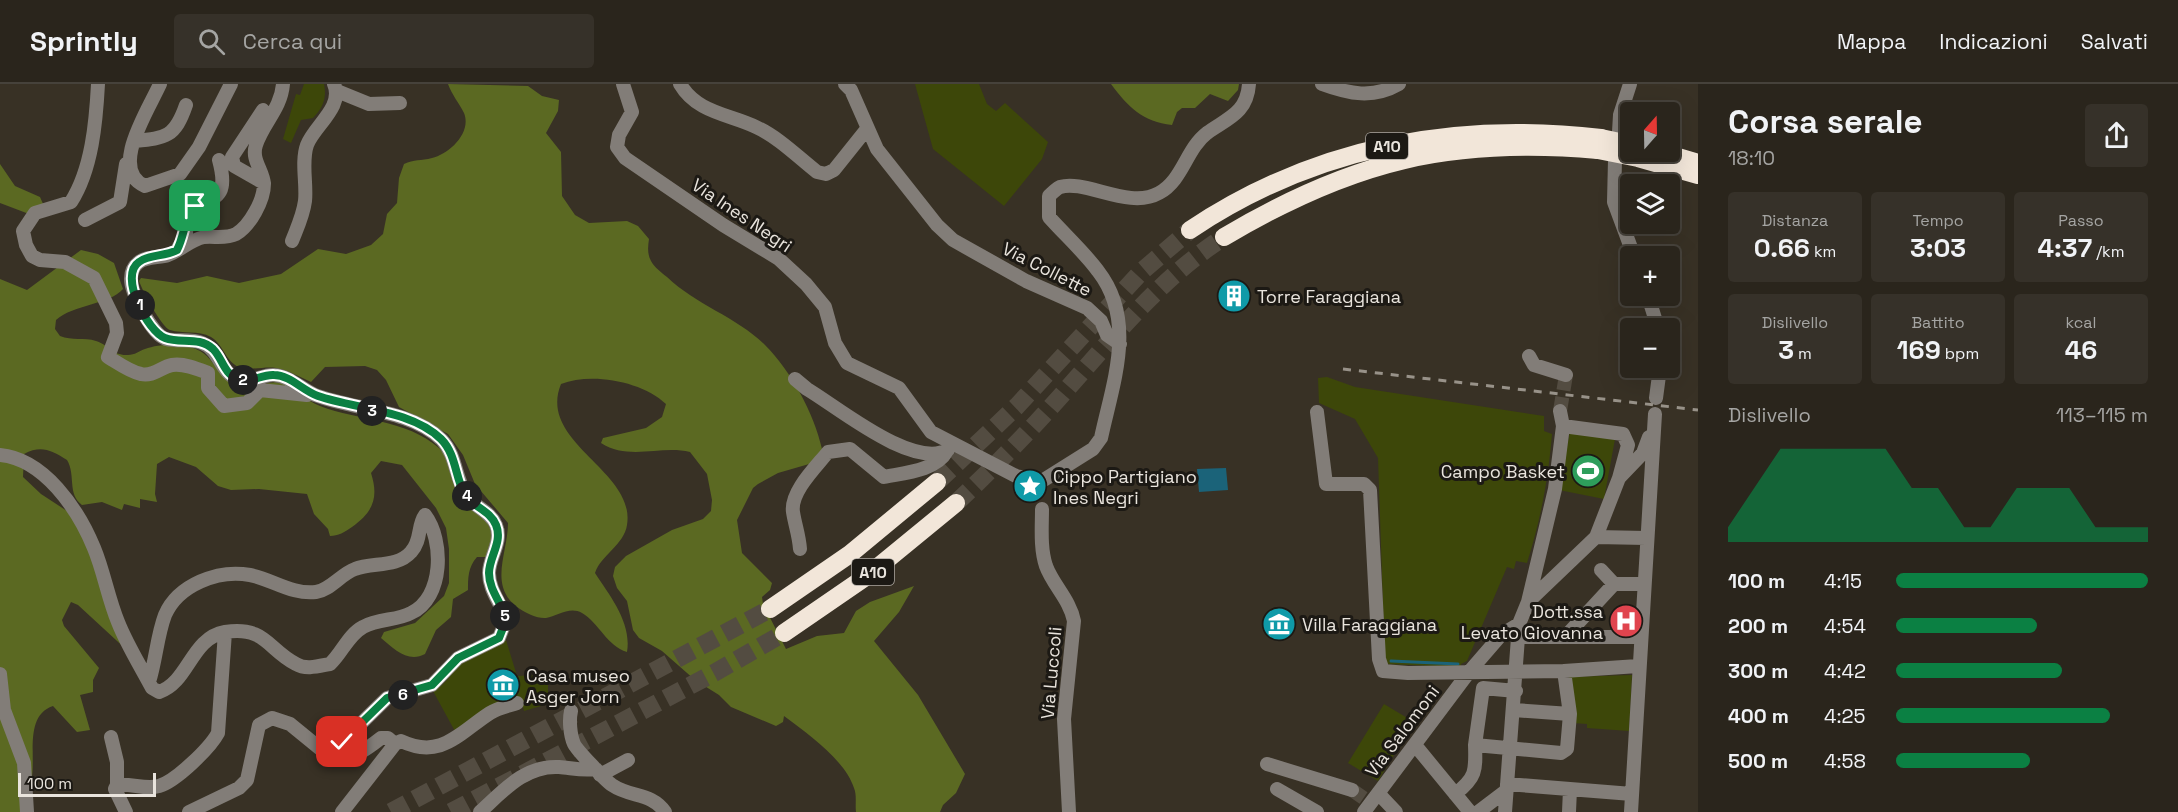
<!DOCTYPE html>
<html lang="it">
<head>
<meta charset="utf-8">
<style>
	body { margin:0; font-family:"Space Grotesk",sans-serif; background:#363129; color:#f1f3f6; height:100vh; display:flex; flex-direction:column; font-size:22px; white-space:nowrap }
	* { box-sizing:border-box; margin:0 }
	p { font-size:20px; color:#a5a5a3 }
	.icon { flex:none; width:33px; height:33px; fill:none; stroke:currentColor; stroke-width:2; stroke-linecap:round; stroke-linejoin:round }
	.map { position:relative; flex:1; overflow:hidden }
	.drawer { display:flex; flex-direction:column; background:#2a251c; width:480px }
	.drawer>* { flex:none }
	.needle { width:39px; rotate:20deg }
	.fabs { position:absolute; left:1620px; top:18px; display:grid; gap:12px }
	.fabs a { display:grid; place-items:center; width:60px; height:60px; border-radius:6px; background:#2a251c; box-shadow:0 6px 24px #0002,0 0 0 2px #46423b; font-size:30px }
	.scale { position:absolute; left:18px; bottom:15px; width:138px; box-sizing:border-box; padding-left:6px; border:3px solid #e9e4dd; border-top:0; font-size:16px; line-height:21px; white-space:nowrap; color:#e9e4dd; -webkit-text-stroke:4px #1c1914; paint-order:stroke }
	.pin { position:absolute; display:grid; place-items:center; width:51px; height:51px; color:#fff; margin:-26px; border-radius:12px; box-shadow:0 3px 9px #0006 }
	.km { position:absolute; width:30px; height:30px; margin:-15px; border-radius:50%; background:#222; color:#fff; font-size:16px; line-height:30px; text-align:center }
	.round { display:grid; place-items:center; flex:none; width:63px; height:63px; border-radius:6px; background:#363129 }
	.summary { display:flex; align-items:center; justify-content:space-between; height:102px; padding:0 30px }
	h1 { font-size:33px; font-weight:700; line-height:45px }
	.metrics { display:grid; grid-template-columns:repeat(3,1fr); gap:9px; height:102px; padding:6px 30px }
	.metrics div { display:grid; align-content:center; border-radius:6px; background:#363129; text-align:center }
	.metrics b { font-size:26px; font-weight:700 }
	.metrics small { font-size:16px; font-weight:400 }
	.metrics p { font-size:16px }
	.chart { height:168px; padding:12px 30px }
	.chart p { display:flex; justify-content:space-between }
	.chart svg { width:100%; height:108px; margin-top:6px; fill:#0b8043; opacity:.7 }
	ul { padding:0 30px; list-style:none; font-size:20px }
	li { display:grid; grid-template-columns:96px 72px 1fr; align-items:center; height:45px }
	li i { height:15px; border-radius:8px; background:#0b8043 }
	header { display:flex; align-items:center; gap:36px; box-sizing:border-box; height:84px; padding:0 30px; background:#2a251c; border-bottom:2px solid #46423b }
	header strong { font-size:28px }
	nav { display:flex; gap:33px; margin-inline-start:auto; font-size:21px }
	.search { width:420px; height:54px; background:#363129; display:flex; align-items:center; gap:15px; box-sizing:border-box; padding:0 21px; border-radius:6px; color:#a5a5a3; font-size:22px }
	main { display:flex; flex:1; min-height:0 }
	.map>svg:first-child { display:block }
	.green { fill:#3d4709 }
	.forest { fill:#5b6922 }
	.water { fill:#1b6379 }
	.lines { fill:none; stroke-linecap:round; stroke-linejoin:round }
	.stream { stroke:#1b6379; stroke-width:3 }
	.minor-tunnel { stroke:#534c41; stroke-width:14; stroke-dasharray:14 7; stroke-linecap:butt }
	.highway-tunnel { stroke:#534c41; stroke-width:18; stroke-dasharray:18 9; stroke-linecap:butt }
	.minor { stroke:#827d78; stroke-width:14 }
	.highway { stroke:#f2e6d9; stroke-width:18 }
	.rail { stroke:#989289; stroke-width:3; stroke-dasharray:8 8; stroke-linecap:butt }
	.highway-bridge { stroke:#f2e6d9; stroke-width:18 }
	.route-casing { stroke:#fff; stroke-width:12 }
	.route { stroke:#0b8043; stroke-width:8 }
	.labels { text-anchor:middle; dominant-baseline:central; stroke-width:6; stroke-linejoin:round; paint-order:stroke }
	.shield { fill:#1c1914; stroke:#aca7a1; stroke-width:1.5 }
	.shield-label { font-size:16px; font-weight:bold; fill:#e9e4dd }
	.street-label { font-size:18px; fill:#e9e4dd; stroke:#1c1914 }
	.poi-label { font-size:18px; fill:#e9e4dd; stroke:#1c1914; text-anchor:start }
</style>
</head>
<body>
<header>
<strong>Sprintly</strong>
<div class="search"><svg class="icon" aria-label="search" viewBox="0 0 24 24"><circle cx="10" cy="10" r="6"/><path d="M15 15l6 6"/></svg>Cerca qui</div>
<nav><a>Mappa</a><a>Indicazioni</a><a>Salvati</a></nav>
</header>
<main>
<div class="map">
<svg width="1698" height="728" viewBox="0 0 1698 728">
	<rect width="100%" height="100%" fill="#383125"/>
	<path class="green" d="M304,0H324C327,14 323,24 313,34L301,36L291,59L283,55L296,10L300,11Z
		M915,0H979L987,20L996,27L1005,19L1048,58L1042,75L1004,122L933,65Z
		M1327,293L1355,303L1544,332V347L1552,350C1548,397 1541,434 1527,479L1516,477L1514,485L1507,483L1467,577L1461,580V583L1385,580L1378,374L1355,335L1319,319L1318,294Z
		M1570,347L1615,355L1604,415L1559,406Z
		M506,556L517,592L540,591L548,596V620L524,627L521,615L457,651L433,607C447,601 452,586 463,577C476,567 492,567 506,556Z
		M1632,591L1629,647L1587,644V640L1573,639L1569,593Z
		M1384,620L1414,638L1378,697L1348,679Z"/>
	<path class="forest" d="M448,0L528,2L542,12L559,16L558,27L546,49L561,68L562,112L575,131L589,139L627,137L638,142L649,155C648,162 647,170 651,177C654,183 662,189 667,193C696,221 737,233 765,261C791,287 814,329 822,365L816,378L778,389L758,400L753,404L737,436L742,469L772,499L770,506L762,513L763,520L786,565L817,552L844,549L856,527L870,518L914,502L899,528L874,557L918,611L965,690L956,709L943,721L940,728H856C855,721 857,711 854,704C845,676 807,649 784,632L783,638L776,642L731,623L719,611L695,596L662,567L639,554L633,546L627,517L617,504L613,492L615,483L626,472L672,446L703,435L711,427L712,416L707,390L690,368C661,361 629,377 601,359L603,354L646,344L662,333L666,320C642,297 591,288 561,300C537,359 636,386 627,441C624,461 601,471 595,489C610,512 632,539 627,568C607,562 599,539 582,529C570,522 557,532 546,534C538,535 526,529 520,525C487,503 508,470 508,439L475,400L463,371L448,350L399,323L386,296L377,286L365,282L325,283L311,298C300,293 288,286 276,284C265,282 250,287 239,283C226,278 223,260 211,253C198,246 183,250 170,246C162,244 142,206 139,197L141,194L177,199L207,192L239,199L281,190L318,165L346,170L371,161L383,150L387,130L397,119L399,94L404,80C414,75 421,77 432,74C449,70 472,49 464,29C459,19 452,11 448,0Z
		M1111,0H1239L1238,6L1228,17L1210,10L1195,24H1182L1177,28L1172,41C1143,38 1128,23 1111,0Z
		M0,80L15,102L40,113L44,122L29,130L0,119Z
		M81,166L98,170L114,179L123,205C109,221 74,220 56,236L55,245L60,252C72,257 84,253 96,257C109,261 113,272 128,271C135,271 139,267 145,265C156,261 175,259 186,262C218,268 213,295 241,304C255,309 266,295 280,299C294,303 305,316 320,322C359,337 406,335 439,364C450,374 449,397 459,409C477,433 502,436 487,473H477C468,483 468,494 468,506L453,515L451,533L436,546L425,570C408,579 394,565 381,554L384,548L415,539L444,512L449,499V465L446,444L436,424L402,381L381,377L371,389C379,414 373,428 352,443C345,448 338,452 330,452L328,445L314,430L307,410L259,405L231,406L218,402L196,383L169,373L157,380L155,410L157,418L140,415V424L124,420L122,426L102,418L82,421C67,410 76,391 67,376C51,366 41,361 24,370L23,393L41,410L67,427L82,448L129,568L78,521L71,518L62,536L64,542L99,584L93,596V608L80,611L90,646L77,648L53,622C23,632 37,675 31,698C27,709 21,715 20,728H0V195L27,206Z"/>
	<path class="water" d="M1226,384L1228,406L1199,408L1197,385Z"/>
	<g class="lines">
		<path class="stream" d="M1391,577L1458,580"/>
		<path class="minor-tunnel" d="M1560,327L1566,291
			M1352,706L1371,719"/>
		<path class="highway-tunnel" d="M937,398L1017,322L1141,188L1190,146
			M956,419C994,383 1032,345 1067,305C1116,250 1162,193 1224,153
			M391,728L770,525
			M451,728L714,589L784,549"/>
		<path class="minor" d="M98,0C96,38 92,85 71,118L35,129L23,147L26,161L32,172L40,176L65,178L94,194L116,239L117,249L108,273C118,279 130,288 141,290C153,293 161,283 172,281C184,279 198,285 208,289V304L224,322L247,319L260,306L307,311
			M160,0C149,25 108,86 145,102L180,90L199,63L231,0
			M283,0C281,25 263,39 256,61C251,76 263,86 264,100C264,116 250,142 236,150C226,155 215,152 204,153C190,156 181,166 168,171C159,174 145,172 138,179C133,183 131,188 131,195C131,209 152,251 166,255C178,258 190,254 202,259C220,266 220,289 239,296C252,300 262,290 274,291C290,292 301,305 315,311C354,326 410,325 442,356C456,371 455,392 465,409C472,423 490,426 496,441C503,458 489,473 489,489C489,507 502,520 506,536L499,554L458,574L432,601L387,614L342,658L324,670
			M623,0L632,28L619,51L617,63L625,74L723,141L779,175L806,200L825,223L835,259L847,279L899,304L931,348L1016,392L1042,397L1093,365L1101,354C1113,298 1137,237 1098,187C1084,168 1065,151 1049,133V112C1052,109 1056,105 1060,103C1085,95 1129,126 1159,109C1183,96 1186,65 1207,49C1228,34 1247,29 1249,0
			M680,0C697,29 729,30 756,43C778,53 798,73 817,88L826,90L834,86L866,46
			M845,0L851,6L877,65L937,141L953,156L1026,197L1087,224L1101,237L1107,251L1120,260
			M1322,0C1349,10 1373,15 1399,0
			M337,7L369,20L400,19
			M263,26L232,73L234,82L264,99
			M1619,48L1620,31L1630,0
			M135,57C166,54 175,53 186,21
			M1615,76L1614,118L1634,172
			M85,136L120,118L126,80
			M292,157C297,144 303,132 305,117C307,100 301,78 307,61C314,42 344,23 334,0
			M177,166C180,161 184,154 186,149C187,142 185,136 188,130C199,108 233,128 219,76
			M1648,212L1658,244
			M1529,272L1534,281L1566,291
			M795,295L807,305C839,324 912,385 948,366
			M1656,314L1660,284
			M1560,327L1563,342
			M1317,328L1326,400H1364L1370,406L1379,575L1383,587L1408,589L1564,587L1638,582
			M0,371C44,375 78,425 94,464C104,488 108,514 118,538C127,561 141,583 152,604L159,608C189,598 191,554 225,548
			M1620,393L1643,369L1649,353
			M1042,425C1042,443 1040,464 1046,482C1053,501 1070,516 1074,537L1064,635L1069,728
			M1596,453L1646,454
			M800,465C799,451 795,441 793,428C790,408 816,383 828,368L850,365L884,393C904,389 936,387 947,367
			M1601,486L1614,500H1643
			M1519,553H1640
			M1565,553L1614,500
			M0,590L4,626L24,679L27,728
			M1514,626L1570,630
			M571,627C569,636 570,651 574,660C576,665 606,697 612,701C631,714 651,708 665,728
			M111,653L117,678V701
			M395,660L401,657C441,676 459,649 490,629C498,624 508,622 517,619
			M1415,661L1470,728
			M1475,661L1483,604L1516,607
			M1267,680L1352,706
			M600,691L628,676
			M1507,700L1632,710
			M1277,705L1317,728
			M1378,709L1396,728
			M1455,710C1476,694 1476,687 1475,661L1561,669L1567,665L1570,630L1564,587
			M126,728L115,705L117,701C131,699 146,706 159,702C176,697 210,664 218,649L225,548C266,542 267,565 296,580C306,586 319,582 330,580C342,569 348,551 363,543C378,534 397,537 411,529C444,514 444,456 425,431C417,442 422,456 411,468C397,484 372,478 355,485C341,490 330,506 316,508C292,511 272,495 250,491C218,485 178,501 165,531C157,552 156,576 149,598
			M189,728L239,704L247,696L259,641L272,634L290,640L334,676C352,676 367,665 381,654H388L395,660L342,728
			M480,728C503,707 525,681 559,683C572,684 582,687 596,685
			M1364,728L1469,588L1501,551L1519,540
			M1478,728L1507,706
			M1505,728L1519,540L1528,518L1596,453L1619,394L1628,361L1623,350L1563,342L1555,405L1528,518
			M1569,728L1570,705
			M1631,728L1655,330"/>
		<path class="highway" d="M1661,68L1698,79
			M1190,146C1314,63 1454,37 1601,54
			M1224,153C1352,77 1450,53 1598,66
			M770,525L850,470L937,398
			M784,549L867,492L956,419"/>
		<path class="rail" d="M1343,285L1698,326"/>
		<path class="highway-bridge" d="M1601,54L1629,60
			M1598,66L1638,74L1698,91"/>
	</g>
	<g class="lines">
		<defs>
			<path id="route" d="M195,122C184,133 185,151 177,166C165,173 149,170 139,178C118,192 148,248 165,254C181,260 199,252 213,265C223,275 223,289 238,295C251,300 261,290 274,291C290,291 303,307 318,312C356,325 411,326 441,355C456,370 455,392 464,409C472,423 490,426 496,441C503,458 489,473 489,489C489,507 503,520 506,536L499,554L458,574L432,601L387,614L342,658"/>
		</defs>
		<use href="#route" class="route-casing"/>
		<use href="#route" class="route"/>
	</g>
	<defs>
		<symbol id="building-disc" viewBox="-11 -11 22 22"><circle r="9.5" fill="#0f9aa8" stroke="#1c1914"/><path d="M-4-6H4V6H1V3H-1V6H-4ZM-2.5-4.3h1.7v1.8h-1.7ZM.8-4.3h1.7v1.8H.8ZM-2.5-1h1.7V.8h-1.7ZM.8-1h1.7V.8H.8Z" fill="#fff"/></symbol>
		<symbol id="stadium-disc" viewBox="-11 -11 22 22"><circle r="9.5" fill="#2e9e5b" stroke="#1c1914"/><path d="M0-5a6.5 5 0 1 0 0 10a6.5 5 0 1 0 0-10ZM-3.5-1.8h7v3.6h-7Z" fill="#fff"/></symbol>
		<symbol id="sight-disc" viewBox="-11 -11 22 22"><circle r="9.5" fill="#0f9aa8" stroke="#1c1914"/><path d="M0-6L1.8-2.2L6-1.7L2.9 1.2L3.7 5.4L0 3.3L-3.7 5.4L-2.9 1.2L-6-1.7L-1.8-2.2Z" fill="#fff"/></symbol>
		<symbol id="hospital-disc" viewBox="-11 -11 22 22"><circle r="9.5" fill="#e0444e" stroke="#1c1914"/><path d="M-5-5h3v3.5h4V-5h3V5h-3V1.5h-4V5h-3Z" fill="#fff"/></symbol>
		<symbol id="museum-disc" viewBox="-11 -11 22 22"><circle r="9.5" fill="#0f9aa8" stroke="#1c1914"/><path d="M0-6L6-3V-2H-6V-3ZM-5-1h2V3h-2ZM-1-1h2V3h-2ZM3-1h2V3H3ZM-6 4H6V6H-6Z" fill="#fff"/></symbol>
	</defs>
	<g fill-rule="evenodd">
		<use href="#building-disc" x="1215" y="193" width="38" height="38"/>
		<use href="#stadium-disc" x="1569" y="368" width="38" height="38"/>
		<use href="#sight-disc" x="1011" y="383" width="38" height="38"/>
		<use href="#hospital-disc" x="1607" y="518" width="38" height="38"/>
		<use href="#museum-disc" x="1260" y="521" width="38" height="38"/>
		<use href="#museum-disc" x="484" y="582" width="38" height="38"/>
	</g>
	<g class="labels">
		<g class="shield">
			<rect x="1366" y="49" width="42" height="26" rx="4.5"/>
			<rect x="852" y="475" width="42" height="26" rx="4.5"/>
		</g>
		<g class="shield-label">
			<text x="1387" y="62">A10</text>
			<text x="873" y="488">A10</text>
		</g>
		<g class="street-label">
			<text transform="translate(742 131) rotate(34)">Via Ines Negri</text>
			<text transform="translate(1047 185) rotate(27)">Via Collette</text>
			<text transform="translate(1051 589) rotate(-85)">Via Luccoli</text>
			<text transform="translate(1402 647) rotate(-53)">Via Salomoni</text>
		</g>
		<g class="poi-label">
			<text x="1257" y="212">Torre Faraggiana</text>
			<text x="1565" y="387" text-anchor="end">Campo Basket</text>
			<text x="1053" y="392">Cippo Partigiano<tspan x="1053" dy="21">Ines Negri</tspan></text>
			<text x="1603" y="527" text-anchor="end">Dott.ssa<tspan x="1603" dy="21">Levato Giovanna</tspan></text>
			<text x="1302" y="540">Villa Faraggiana</text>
			<text x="526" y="591">Casa museo<tspan x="526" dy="21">Asger Jorn</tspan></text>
		</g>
	</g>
</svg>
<div class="fabs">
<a><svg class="needle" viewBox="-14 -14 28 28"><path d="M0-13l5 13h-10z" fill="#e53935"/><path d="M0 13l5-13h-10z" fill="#a5a5a3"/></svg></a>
<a><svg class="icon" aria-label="layers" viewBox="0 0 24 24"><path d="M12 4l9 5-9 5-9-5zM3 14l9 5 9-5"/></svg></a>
<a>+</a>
<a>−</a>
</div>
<div class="scale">100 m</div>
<div class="pin" style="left:195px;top:122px;background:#1e9e55"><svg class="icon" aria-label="arrive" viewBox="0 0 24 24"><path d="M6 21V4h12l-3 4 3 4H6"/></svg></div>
<div class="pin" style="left:342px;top:658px;background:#d93025"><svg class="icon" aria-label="check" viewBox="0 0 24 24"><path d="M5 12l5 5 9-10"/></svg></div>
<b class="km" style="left:140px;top:221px">1</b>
<b class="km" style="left:243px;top:296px">2</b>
<b class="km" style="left:372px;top:327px">3</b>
<b class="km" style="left:467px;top:412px">4</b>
<b class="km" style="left:505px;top:532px">5</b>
<b class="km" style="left:403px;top:611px">6</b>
</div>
<section class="drawer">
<div class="summary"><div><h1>Corsa serale</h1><p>18:10</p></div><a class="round"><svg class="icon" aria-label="share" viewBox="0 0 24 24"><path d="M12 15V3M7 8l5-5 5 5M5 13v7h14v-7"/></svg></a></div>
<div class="metrics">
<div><p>Distanza</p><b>0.66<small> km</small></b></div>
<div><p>Tempo</p><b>3:03</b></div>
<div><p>Passo</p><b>4:37<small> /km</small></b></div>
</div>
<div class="metrics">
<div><p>Dislivello</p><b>3<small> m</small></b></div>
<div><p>Battito</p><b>169<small> bpm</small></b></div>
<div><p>kcal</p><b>46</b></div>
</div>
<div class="chart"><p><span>Dislivello</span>113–115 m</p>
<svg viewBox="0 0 160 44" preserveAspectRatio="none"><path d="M0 44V38L10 22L20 6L30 6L40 6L50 6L60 6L70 22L80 22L90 38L100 38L110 22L120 22L130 22L140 38L150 38L160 38V44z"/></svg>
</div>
<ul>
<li><b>100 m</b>4:15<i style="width:100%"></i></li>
<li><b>200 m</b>4:54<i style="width:56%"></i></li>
<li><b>300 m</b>4:42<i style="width:66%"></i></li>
<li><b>400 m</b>4:25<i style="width:85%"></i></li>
<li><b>500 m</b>4:58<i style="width:53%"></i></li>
</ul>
</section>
</main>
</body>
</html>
